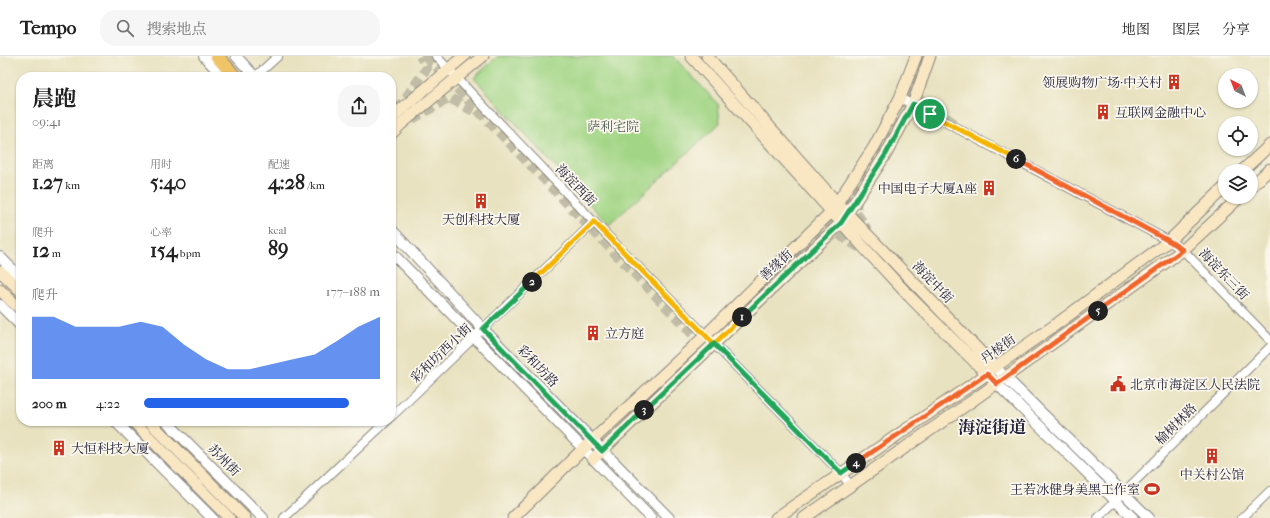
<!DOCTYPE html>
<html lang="zh">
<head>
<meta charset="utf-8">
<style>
	body { margin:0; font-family:"IM FELL French Canon","Noto Serif SC",serif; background:#f6f6f6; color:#222; height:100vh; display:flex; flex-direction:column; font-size:15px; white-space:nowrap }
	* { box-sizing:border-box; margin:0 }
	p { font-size:13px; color:#767676 }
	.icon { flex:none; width:22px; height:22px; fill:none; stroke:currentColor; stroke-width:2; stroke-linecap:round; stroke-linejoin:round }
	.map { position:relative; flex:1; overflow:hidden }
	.details { position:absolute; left:16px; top:16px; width:380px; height:354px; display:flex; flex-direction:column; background:#fff; border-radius:16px; box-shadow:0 1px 3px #0004 }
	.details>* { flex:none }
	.needle { width:26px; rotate:318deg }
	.controls { position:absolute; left:1218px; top:12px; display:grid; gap:8px }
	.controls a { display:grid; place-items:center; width:40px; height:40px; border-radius:50%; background:#fff; box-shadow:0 1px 3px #0004; font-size:20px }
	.pin { position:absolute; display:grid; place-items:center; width:34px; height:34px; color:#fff; margin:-17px; border:2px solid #fff; border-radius:50%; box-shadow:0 1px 4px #0007 }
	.km { position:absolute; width:20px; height:20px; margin:-10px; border-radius:50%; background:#222; color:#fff; font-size:11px; line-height:20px; text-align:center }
	.round { display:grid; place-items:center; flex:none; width:42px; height:42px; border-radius:16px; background:#f6f6f6 }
	.overview { display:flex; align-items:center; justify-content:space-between; height:68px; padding:0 16px }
	h1 { font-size:22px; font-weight:700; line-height:30px }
	.stats { display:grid; grid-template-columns:repeat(3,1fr); gap:6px; height:68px; padding:4px 16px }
	.stats div { display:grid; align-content:center }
	.stats b { font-size:20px; font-weight:700 }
	.stats small { font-size:11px; font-weight:400 }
	.stats p { font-size:11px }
	.chart { height:112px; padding:8px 16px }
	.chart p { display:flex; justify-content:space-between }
	.chart svg { width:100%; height:72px; margin-top:4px; fill:#2563eb; opacity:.7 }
	ul { padding:0 16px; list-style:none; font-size:13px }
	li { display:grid; grid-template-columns:64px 48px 1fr; align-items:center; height:30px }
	li i { height:10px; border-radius:5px; background:#2563eb }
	header { display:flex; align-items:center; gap:24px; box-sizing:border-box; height:56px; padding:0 20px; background:#fff; border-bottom:1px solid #e0e0e0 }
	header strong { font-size:19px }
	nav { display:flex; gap:22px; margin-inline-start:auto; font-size:14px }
	.search { width:280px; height:36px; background:#f6f6f6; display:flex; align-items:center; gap:10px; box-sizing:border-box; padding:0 14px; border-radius:16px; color:#767676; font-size:15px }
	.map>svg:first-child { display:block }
	.green { fill:#a2d585; stroke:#627c60 }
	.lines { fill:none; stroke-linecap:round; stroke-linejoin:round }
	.tertiary-tunnel { stroke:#c0bca5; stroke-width:10; stroke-dasharray:10 5; stroke-linecap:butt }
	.minor-casing { stroke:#85827e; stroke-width:10 }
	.tertiary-casing { stroke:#85827e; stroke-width:12 }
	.secondary-casing { stroke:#85827e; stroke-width:13 }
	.trunk-casing { stroke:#85827e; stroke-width:15 }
	.minor { stroke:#fff; stroke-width:8 }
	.tertiary { stroke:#fff; stroke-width:10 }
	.secondary { stroke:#f9e7c3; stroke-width:11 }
	.trunk { stroke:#efc469; stroke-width:13 }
	.split-1-casing { stroke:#fff; stroke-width:8 }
	.split-2-casing { stroke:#fff; stroke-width:8 }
	.split-3-casing { stroke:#fff; stroke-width:8 }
	.split-4-casing { stroke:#fff; stroke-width:8 }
	.split-5-casing { stroke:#fff; stroke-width:8 }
	.split-6-casing { stroke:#fff; stroke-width:8 }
	.split-7-casing { stroke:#fff; stroke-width:8 }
	.split-1 { stroke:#22a559; stroke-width:5 }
	.split-2 { stroke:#f5b400; stroke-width:5 }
	.split-3 { stroke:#22a559; stroke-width:5 }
	.split-4 { stroke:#22a559; stroke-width:5 }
	.split-5 { stroke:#f0652b; stroke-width:5 }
	.split-6 { stroke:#f0652b; stroke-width:5 }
	.split-7 { stroke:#f5b400; stroke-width:5 }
	.labels { text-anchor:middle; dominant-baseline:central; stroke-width:3.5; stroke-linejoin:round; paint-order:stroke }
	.poi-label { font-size:13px; fill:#22223b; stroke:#fbf7ec; text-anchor:start }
	.park-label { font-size:13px; fill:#485851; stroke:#fbf7ec }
	.street-label { font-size:13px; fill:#22223b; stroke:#fbf7ec }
	.district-label { font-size:17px; font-weight:bold; fill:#22223b; stroke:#fbf7ec }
</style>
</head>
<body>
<header>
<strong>Tempo</strong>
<div class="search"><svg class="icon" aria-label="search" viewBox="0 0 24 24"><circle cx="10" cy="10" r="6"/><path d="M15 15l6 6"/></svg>搜索地点</div>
<nav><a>地图</a><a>图层</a><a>分享</a></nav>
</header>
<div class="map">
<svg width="1270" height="462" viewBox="0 0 1270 462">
	<rect width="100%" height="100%" fill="#fbf7ec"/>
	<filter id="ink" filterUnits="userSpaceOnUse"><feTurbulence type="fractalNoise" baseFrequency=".025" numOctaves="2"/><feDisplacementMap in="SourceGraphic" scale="8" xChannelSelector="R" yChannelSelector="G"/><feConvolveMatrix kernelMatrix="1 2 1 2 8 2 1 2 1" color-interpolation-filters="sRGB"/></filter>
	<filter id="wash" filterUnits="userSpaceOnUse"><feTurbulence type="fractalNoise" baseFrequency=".012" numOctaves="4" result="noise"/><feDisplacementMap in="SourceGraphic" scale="16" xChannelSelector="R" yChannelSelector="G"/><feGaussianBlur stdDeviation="0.9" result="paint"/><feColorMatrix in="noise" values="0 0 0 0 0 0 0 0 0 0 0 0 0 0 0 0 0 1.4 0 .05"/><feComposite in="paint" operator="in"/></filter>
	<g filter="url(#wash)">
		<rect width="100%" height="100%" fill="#e8e2c0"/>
		<path class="green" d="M498,0H673L718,48L720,67L609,169L474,22Z"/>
	</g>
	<g filter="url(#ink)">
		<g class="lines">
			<path class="tertiary-tunnel" d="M426,0L703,289L832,166L879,95L896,60
				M916,30L921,44L958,70
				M905,41L925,0
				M397,54L427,12L420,0
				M412,63L450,42L475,56
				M857,142L856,156L868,175
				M825,184L838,178L863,194"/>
			<defs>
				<path id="minor" d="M436,0L594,166L841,417L850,429
					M255,21L278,0
					M900,42L1169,185L1183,194L1270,284
					M391,361L594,166
					M284,462L387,365
					M1098,462L1270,291
					M1242,462L1270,435"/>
				<path id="tertiary" d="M204,0L223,21
					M236,0L255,21
					M391,173L483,273L669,462
					M391,196L651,462
					M0,201L21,222
					M0,249L21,270
					M995,311L1149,462
					M987,318L1133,462
					M115,365L212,462
					M166,365L263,462"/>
				<path id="secondary" d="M691,0L868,196L910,241L987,318
					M707,0L838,148L995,311
					M391,62L464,0
					M391,78L400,69L483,0
					M1242,115L1270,89
					M1251,131L1270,113
					M0,215L21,235
					M0,234L21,254
					M133,365L229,462
					M149,365L245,462
					M593,403L841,167L886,98L913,48L930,0
					M513,462L583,393L706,279L831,156L874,91L900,42L916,0
					M776,462L987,318L995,311L1058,267L1169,185L1225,131
					M804,462L972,345L1183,194L1240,141"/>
				<path id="trunk" d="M217,0L235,21"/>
			</defs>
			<use href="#minor" class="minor-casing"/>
			<use href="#tertiary" class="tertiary-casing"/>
			<use href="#secondary" class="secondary-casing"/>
			<use href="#trunk" class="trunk-casing"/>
			<use href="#minor" class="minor"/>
			<use href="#tertiary" class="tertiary"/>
			<use href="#secondary" class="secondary"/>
			<use href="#trunk" class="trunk"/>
		</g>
	</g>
	<g class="lines" filter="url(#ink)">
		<defs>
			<path id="split-1" d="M742,261L841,167L886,98L913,48L930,58"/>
			<path id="split-2" d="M532,226L594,166L714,288L742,261"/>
			<path id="split-3" d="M532,226L483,273L602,395L644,354"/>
			<path id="split-4" d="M644,354L714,288L841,417L856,407"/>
			<path id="split-5" d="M856,407L987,318L997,328L1098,255"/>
			<path id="split-6" d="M1016,103L1169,185L1183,194L1098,255"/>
			<path id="split-7" d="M930,58L1016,103"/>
		</defs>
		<use href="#split-1" class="split-1-casing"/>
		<use href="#split-2" class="split-2-casing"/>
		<use href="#split-3" class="split-3-casing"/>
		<use href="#split-4" class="split-4-casing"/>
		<use href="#split-5" class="split-5-casing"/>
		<use href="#split-6" class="split-6-casing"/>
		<use href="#split-7" class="split-7-casing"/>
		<use href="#split-1" class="split-1"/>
		<use href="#split-2" class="split-2"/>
		<use href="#split-3" class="split-3"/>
		<use href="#split-4" class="split-4"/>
		<use href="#split-5" class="split-5"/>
		<use href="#split-6" class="split-6"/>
		<use href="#split-7" class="split-7"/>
	</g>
	<defs>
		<symbol id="building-bare" viewBox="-9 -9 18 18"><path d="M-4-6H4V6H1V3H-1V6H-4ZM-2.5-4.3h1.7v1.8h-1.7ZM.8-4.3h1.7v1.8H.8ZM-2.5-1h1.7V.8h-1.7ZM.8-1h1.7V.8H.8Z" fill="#c8321e" stroke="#fbf7ec" stroke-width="2.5" paint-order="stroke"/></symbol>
		<symbol id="civic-bare" viewBox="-9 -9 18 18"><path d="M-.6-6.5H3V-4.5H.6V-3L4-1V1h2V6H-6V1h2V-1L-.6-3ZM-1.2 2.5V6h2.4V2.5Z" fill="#c8321e" stroke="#fbf7ec" stroke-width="2.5" paint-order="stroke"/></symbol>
		<symbol id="stadium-bare" viewBox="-9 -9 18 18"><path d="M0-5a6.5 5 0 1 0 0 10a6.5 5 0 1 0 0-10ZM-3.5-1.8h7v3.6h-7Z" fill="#c8321e" stroke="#fbf7ec" stroke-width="2.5" paint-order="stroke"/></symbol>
	</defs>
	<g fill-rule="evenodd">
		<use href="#building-bare" x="1163" y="15" width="22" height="22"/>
		<use href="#building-bare" x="1092" y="45" width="22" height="22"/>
		<use href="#building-bare" x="978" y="121" width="22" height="22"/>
		<use href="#building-bare" x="470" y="134" width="22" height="22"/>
		<use href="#building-bare" x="582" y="266" width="22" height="22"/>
		<use href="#civic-bare" x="1107" y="317" width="22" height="22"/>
		<use href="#building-bare" x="48" y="381" width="22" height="22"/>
		<use href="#building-bare" x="1201" y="389" width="22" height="22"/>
		<use href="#stadium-bare" x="1141" y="422" width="22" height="22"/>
	</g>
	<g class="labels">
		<g class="poi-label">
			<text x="1162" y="26" text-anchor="end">领展购物广场·中关村</text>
			<text x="1115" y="56">互联网金融中心</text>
			<text x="977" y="132" text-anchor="end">中国电子大厦A座</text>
			<text x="481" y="163" text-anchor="middle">天创科技大厦</text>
			<text x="605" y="277">立方庭</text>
			<text x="1130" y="328">北京市海淀区人民法院</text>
			<text x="71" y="392">大恒科技大厦</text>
			<text x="1212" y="418" text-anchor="middle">中关村公馆</text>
			<text x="1140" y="433" text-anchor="end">王若冰健身美黑工作室</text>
		</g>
		<g class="park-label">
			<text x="613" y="70">萨利宅院</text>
		</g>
		<g class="street-label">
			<text transform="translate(576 129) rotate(46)">海淀西街</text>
			<text transform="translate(776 209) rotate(-43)">善缘街</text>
			<text transform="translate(1224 218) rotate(46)">海淀东三街</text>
			<text transform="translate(933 226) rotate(46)">海淀中街</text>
			<text transform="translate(998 293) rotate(-36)">丹棱街</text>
			<text transform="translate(441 297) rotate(-44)">彩和坊西小街</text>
			<text transform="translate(538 310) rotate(46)">彩和坊路</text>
			<text transform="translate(1176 368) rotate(-45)">榆树林路</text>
			<text transform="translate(224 404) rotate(45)">苏州街</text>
		</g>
		<g class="district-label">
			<text x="992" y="371">海淀街道</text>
		</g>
	</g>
</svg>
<div class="controls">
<a><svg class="needle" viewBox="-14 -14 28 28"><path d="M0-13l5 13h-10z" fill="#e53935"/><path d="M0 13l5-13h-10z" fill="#767676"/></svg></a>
<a><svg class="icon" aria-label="locate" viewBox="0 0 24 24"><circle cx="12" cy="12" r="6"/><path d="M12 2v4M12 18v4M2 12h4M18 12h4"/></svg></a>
<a><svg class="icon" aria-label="layers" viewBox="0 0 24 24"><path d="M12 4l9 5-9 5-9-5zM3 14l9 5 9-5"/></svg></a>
</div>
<div class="pin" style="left:930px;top:58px;background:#1e9e55"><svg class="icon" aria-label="arrive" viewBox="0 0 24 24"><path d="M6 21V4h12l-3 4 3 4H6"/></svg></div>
<b class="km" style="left:742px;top:261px">1</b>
<b class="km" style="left:532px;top:226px">2</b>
<b class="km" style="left:644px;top:354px">3</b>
<b class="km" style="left:856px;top:407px">4</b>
<b class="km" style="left:1098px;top:255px">5</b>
<b class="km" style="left:1016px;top:103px">6</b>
<section class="details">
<div class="overview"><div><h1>晨跑</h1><p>09:41</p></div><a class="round"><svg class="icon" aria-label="share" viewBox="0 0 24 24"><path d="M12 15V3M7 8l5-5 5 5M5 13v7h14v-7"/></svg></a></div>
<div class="stats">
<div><p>距离</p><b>1.27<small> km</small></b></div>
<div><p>用时</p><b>5:40</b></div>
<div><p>配速</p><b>4:28<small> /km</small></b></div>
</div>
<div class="stats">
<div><p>爬升</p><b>12<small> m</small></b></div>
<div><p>心率</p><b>154<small> bpm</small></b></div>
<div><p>kcal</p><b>89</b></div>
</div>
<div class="chart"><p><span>爬升</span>177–188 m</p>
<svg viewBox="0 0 160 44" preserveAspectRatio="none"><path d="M0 44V6L10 6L20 12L30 12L40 12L50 9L60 12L70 23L80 32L90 38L100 38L110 35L120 32L130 29L140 21L150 12L160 6V44z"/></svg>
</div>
<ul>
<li><b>200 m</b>4:22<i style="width:87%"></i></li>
</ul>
</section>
</div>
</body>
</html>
